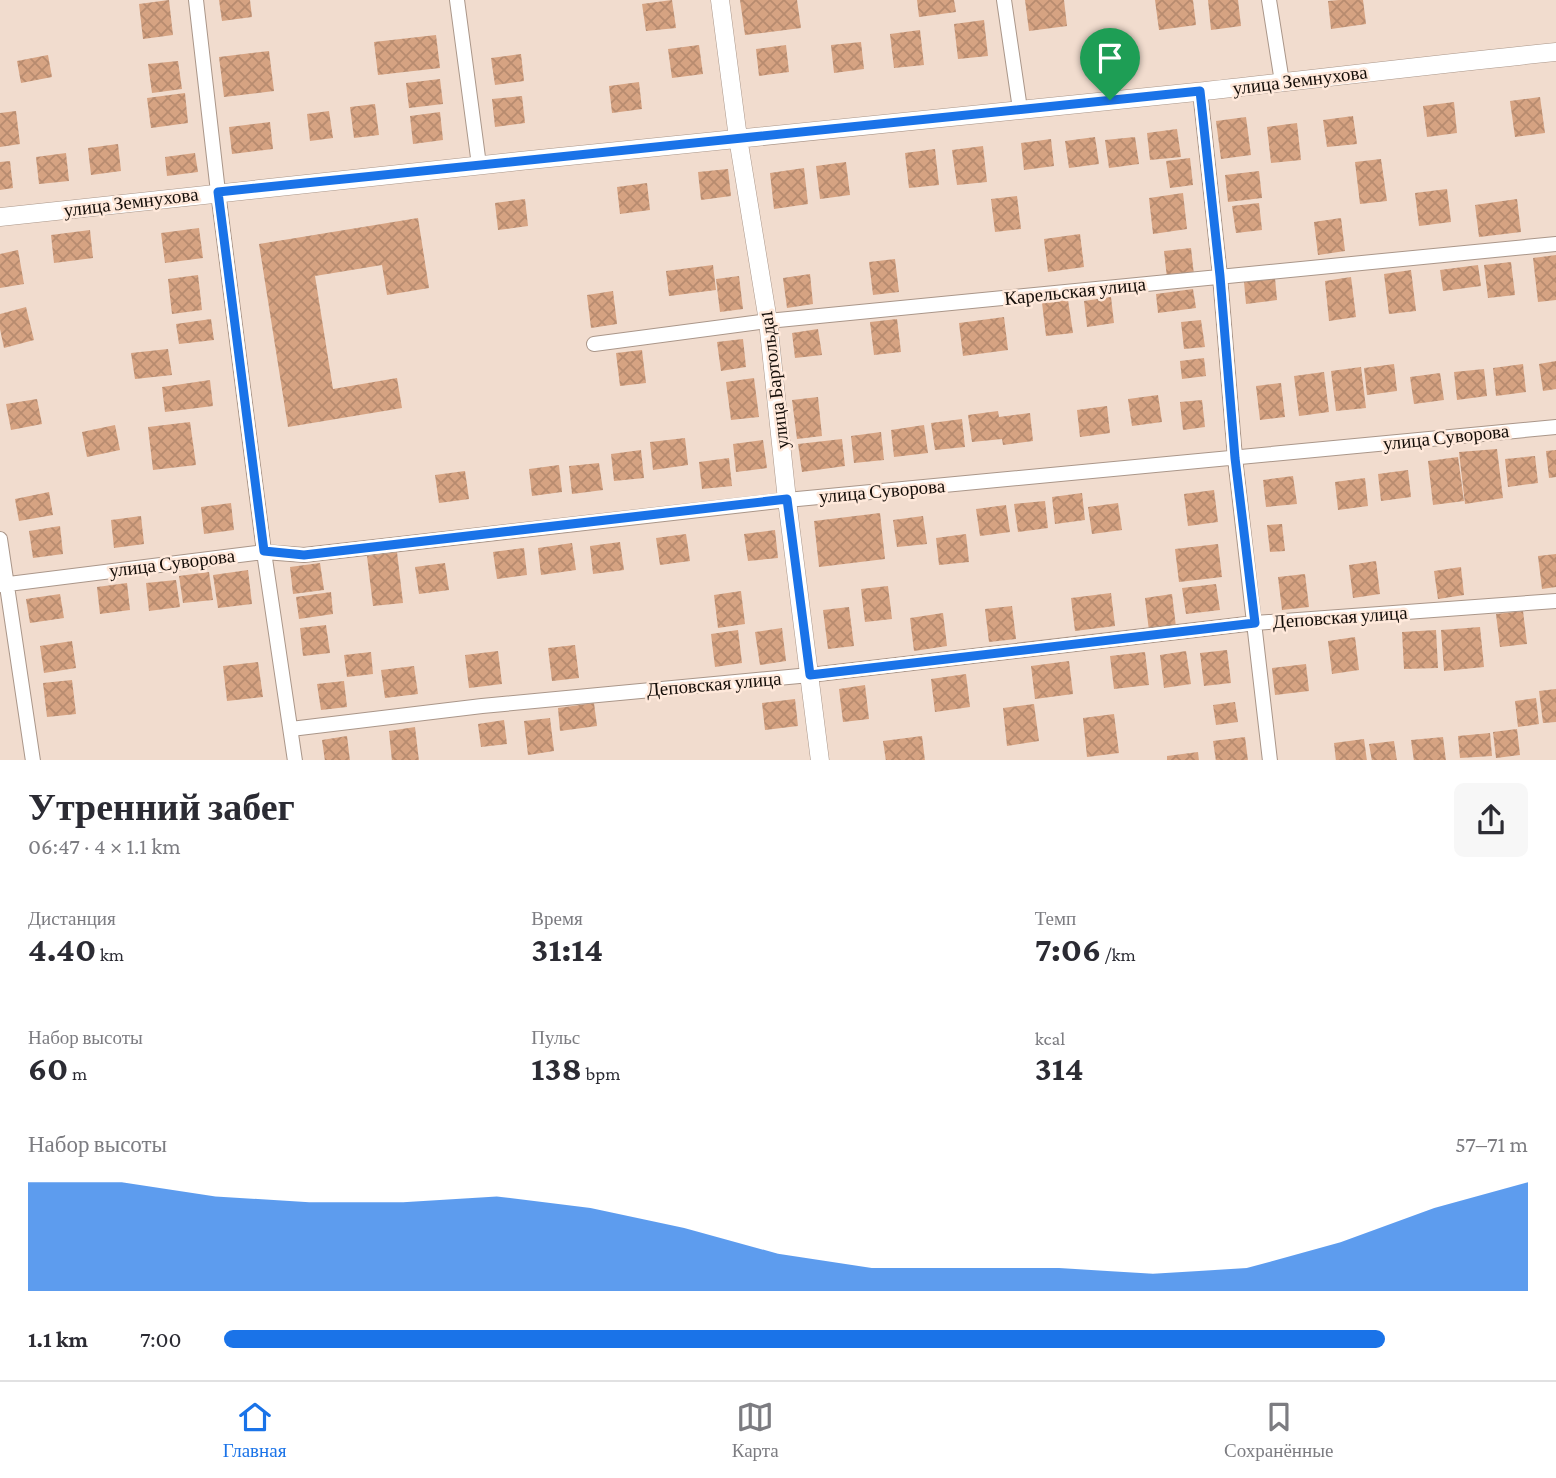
<!DOCTYPE html>
<html lang="ru">
<head>
<meta charset="utf-8">
<style>
	body { margin:0; font-family:"Crimson Pro",serif; background:#f7f7f7; color:#2b2b33; height:100vh; display:flex; flex-direction:column; font-size:26px; white-space:nowrap }
	* { box-sizing:border-box; margin:0 }
	p { font-size:23px; color:#7c7c81 }
	.icon { flex:none; width:38px; height:38px; fill:none; stroke:currentColor; stroke-width:2; stroke-linecap:round; stroke-linejoin:round }
	.map { position:relative; height:760px; overflow:hidden }
	.details { display:flex; flex-direction:column; background:#fff; flex:1 }
	.details>* { flex:none }
	.pin { position:absolute; display:grid; place-items:center; width:60px; height:60px; color:#fff; margin:-72px -30px; border-radius:50% 50% 50% 0; rotate:-45deg; box-shadow:0 0 7px #0007 }
	.pin .icon { rotate:45deg }
	.round { display:grid; place-items:center; flex:none; width:74px; height:74px; border-radius:10px; background:#f7f7f7 }
	.head { display:flex; align-items:center; justify-content:space-between; height:119px; padding:0 28px }
	h1 { font-size:38px; font-weight:700; line-height:52px }
	.figures { display:grid; grid-template-columns:repeat(3,1fr); gap:10px; height:119px; padding:7px 28px }
	.figures div { display:grid; align-content:center }
	.figures b { font-size:35px; font-weight:700 }
	.figures small { font-size:19px; font-weight:400 }
	.figures p { font-size:19px }
	.chart { height:196px; padding:14px 28px }
	.chart p { display:flex; justify-content:space-between }
	.chart svg { width:100%; height:126px; margin-top:7px; fill:#1a73e8; opacity:.7 }
	ul { padding:0 28px; list-style:none; font-size:23px }
	li { display:grid; grid-template-columns:112px 84px 1fr; align-items:center; height:52px }
	li i { height:18px; border-radius:9px; background:#1a73e8 }
	.tabs { display:flex; justify-content:space-around; align-items:center; height:98px; border-top:2px solid #e1e1e2; background:#fff; font-size:19px; color:#7c7c81 }
	.tabs a { display:grid; justify-items:center; gap:4px }
	.tabs .active { color:#1a73e8 }
	.map>svg:first-child { display:block }
	.building { fill:url(#building-cross-hatch) }
	.lines { fill:none; stroke-linecap:round; stroke-linejoin:round }
	.minor-casing { stroke:#aa9689; stroke-width:16 }
	.tertiary-casing { stroke:#aa9689; stroke-width:19 }
	.minor { stroke:#fff; stroke-width:14 }
	.tertiary { stroke:#fff; stroke-width:18 }
	.route-casing { stroke:#fff; stroke-width:14 }
	.route { stroke:#1a73e8; stroke-width:9 }
	.labels { text-anchor:middle; dominant-baseline:central; stroke-width:5; stroke-linejoin:round; paint-order:stroke }
	.street-label { font-size:19px; fill:#140d08; stroke:#ffe9db }
</style>
</head>
<body>
<div class="map">
<svg width="1556" height="761" viewBox="0 0 1556 761">
	<defs>
		<pattern id="building-cross-hatch" width="8" height="8" patternUnits="userSpaceOnUse" patternTransform="scale(1.75)"><rect width="8" height="8" fill="#d6a382"/><path d="M0 0l8 8M0 8l8-8" fill="none" stroke="#b78b6f"/></pattern>
	</defs>
	<rect width="100%" height="100%" fill="#f1dcce"/>
	<path class="building" d="M169,0L173,35L143,39L139,4Z
		M219,0H250L252,17L222,21Z
		M672,0L676,28L646,31L642,4Z
		M740,0H797L801,28L745,35Z
		M917,0H954L956,12L919,17Z
		M1025,0H1064L1067,26L1029,31Z
		M1155,0H1193L1196,25L1159,30Z
		M1208,0H1238L1241,26L1211,30Z
		M1339,0H1363L1366,24L1331,29L1328,1Z
		M984,20L988,56L958,59L954,24Z
		M920,30L924,65L894,68L890,34Z
		M436,35L440,68L378,75L374,42Z
		M861,42L864,69L834,73L831,45Z
		M699,45L703,74L672,78L668,49Z
		M786,45L789,72L759,76L756,49Z
		M269,51L274,91L224,97L219,57Z
		M521,54L524,81L495,85L491,58Z
		M48,55L52,77L21,83L17,61Z
		M178,61L182,89L152,93L148,64Z
		M440,79L443,104L409,108L406,83Z
		M639,82L642,109L612,113L609,86Z
		M185,93L188,123L151,128L147,98Z
		M522,96L525,123L495,127L492,99Z
		M1540,97L1545,133L1515,137L1510,101Z
		M1454,102L1457,133L1427,137L1423,106Z
		M375,104L379,135L354,138L350,107Z
		M16,111L20,144L0,147V113Z
		M329,111L333,138L310,141L307,114Z
		M440,112L443,140L413,144L410,116Z
		M1353,116L1357,144L1327,147L1323,120Z
		M1246,117L1251,155L1221,159L1216,121Z
		M270,122L273,149L232,154L229,127Z
		M1297,123L1301,160L1271,163L1267,127Z
		M1177,129L1181,157L1150,160L1147,133Z
		M1095,137L1099,164L1069,168L1065,141Z
		M1135,137L1139,164L1109,168L1105,140Z
		M1051,139L1054,166L1024,170L1021,143Z
		M118,144L121,171L91,175L88,148Z
		M983,146L987,182L957,185L952,150Z
		M935,149L939,185L909,188L905,153Z
		M66,153L69,181L39,184L36,157Z
		M195,153L198,172L167,176L165,157Z
		M1190,158L1193,185L1170,188L1166,161Z
		M1381,159L1387,201L1360,204L1355,162Z
		M10,161L13,188L0,190V162Z
		M846,162L850,195L820,199L816,166Z
		M804,168L808,204L774,209L770,173Z
		M728,169L731,196L701,200L698,172Z
		M1259,171L1262,198L1228,202L1225,175Z
		M647,183L650,210L620,214L617,187Z
		M1447,189L1451,222L1419,226L1415,193Z
		M1183,193L1187,229L1153,234L1149,198Z
		M1017,196L1021,229L995,232L991,199Z
		M525,199L528,226L498,230L495,203Z
		M1517,199L1521,232L1479,237L1475,205Z
		M1259,203L1262,230L1236,233L1232,206Z
		M418,218L429,288L387,295L382,265L315,276L333,389L397,378L402,408L288,427L259,244Z
		M1341,218L1345,251L1318,255L1314,222Z
		M199,228L203,258L165,263L161,233Z
		M90,230L93,258L54,263L51,235Z
		M1080,234L1084,267L1048,272L1044,239Z
		M1191,248L1194,275L1167,278L1164,251Z
		M18,250L24,284L0,288V254Z
		M1556,255V300L1538,302L1533,258Z
		M895,259L899,292L873,295L869,262Z
		M1511,262L1515,295L1488,298L1484,265Z
		M713,265L716,290L669,296L666,271Z
		M1478,265L1481,286L1443,291L1440,270Z
		M1411,270L1416,311L1389,314L1384,274Z
		M810,274L813,304L787,308L783,278Z
		M198,275L202,310L172,314L168,279Z
		M739,276L743,309L720,312L716,279Z
		M1351,277L1356,317L1329,321L1325,281Z
		M1275,278L1277,300L1246,304L1244,282Z
		M1193,289L1196,308L1158,313L1156,294Z
		M613,291L617,324L591,328L587,295Z
		M1111,297L1114,323L1087,327L1084,301Z
		M1068,300L1073,333L1046,336L1042,303Z
		M26,307L34,340L4,348L0,329V314Z
		M1004,317L1008,350L963,356L959,323Z
		M211,319L214,340L179,344L176,324Z
		M897,319L901,352L874,355L870,322Z
		M1201,320L1205,347L1184,349L1181,322Z
		M818,329L822,355L795,358L792,333Z
		M743,339L746,367L721,371L717,342Z
		M168,349L172,375L135,379L131,353Z
		M642,350L646,383L620,386L616,353Z
		M1204,358L1206,376L1182,379L1180,361Z
		M1556,361V389L1543,391L1539,364Z
		M1394,364L1397,391L1367,395L1364,368Z
		M1523,364L1526,392L1496,396L1493,368Z
		M1361,367L1366,408L1336,411L1331,371Z
		M1484,369L1487,396L1457,400L1454,372Z
		M1324,372L1329,412L1299,416L1294,376Z
		M1440,373L1444,400L1414,404L1410,377Z
		M754,378L759,417L731,420L726,382Z
		M210,380L213,406L165,412L162,387Z
		M1281,383L1285,417L1260,420L1256,386Z
		M1158,395L1162,422L1132,426L1128,399Z
		M818,397L822,436L797,439L792,400Z
		M37,399L42,424L11,430L6,404Z
		M1202,400L1205,427L1183,430L1180,402Z
		M1107,406L1110,433L1080,437L1077,410Z
		M998,411L999,417L1030,413L1033,441L1003,445L1002,439L972,442L968,415Z
		M962,419L965,447L935,450L931,423Z
		M190,422L196,465L153,470L148,427Z
		M115,425L120,450L87,457L82,432Z
		M924,425L928,453L894,457L891,430Z
		M881,432L884,460L854,463L851,436Z
		M685,438L688,465L653,470L650,442Z
		M842,439L845,466L802,472L798,444Z
		M763,440L767,468L736,472L733,444Z
		M1497,449L1503,498L1465,504L1459,452Z
		M641,450L644,478L614,481L611,454Z
		M1556,450V477L1549,478L1546,451Z
		M1535,456L1538,483L1508,487L1505,459Z
		M1458,457L1464,501L1433,505L1428,461Z
		M729,458L732,486L702,489L699,462Z
		M599,463L603,490L572,494L569,466Z
		M559,465L562,492L532,496L529,469Z
		M1408,470L1411,497L1381,501L1378,474Z
		M465,471L469,499L439,503L435,475Z
		M1293,476L1297,504L1266,507L1263,480Z
		M1365,478L1368,506L1338,510L1335,482Z
		M1214,490L1218,522L1188,526L1184,494Z
		M49,492L53,515L19,521L15,499Z
		M1082,493L1085,520L1055,524L1052,497Z
		M1045,501L1048,528L1018,532L1014,504Z
		M231,503L234,530L204,534L201,507Z
		M1118,503L1122,530L1092,534L1088,507Z
		M1006,505L1010,532L980,536L976,509Z
		M880,513L885,559L819,567L814,521Z
		M141,516L144,544L114,548L111,520Z
		M923,516L927,544L897,547L893,520Z
		M1282,524L1285,551L1270,552L1267,525Z
		M60,526L63,554L33,558L29,531Z
		M775,530L778,558L748,561L744,534Z
		M686,534L690,561L660,565L656,538Z
		M966,534L969,562L939,565L936,538Z
		M620,542L624,570L593,574L590,546Z
		M572,543L576,570L541,575L538,548Z
		M1218,544L1222,577L1179,582L1175,549Z
		M524,548L527,575L497,579L493,552Z
		M397,552L403,603L373,606L367,556Z
		M1556,554V587L1542,589L1538,556Z
		M1376,561L1380,594L1353,598L1349,565Z
		M320,563L324,590L293,594L290,567Z
		M445,563L449,590L419,594L415,567Z
		M1461,567L1464,595L1438,599L1434,571Z
		M248,570L252,604L218,608L213,575Z
		M209,572L213,600L183,603L179,576Z
		M1305,574L1309,607L1282,610L1278,577Z
		M176,580L180,607L149,611L146,583Z
		M127,583L130,610L100,614L97,587Z
		M1216,584L1220,610L1186,614L1182,588Z
		M888,586L892,619L865,622L861,589Z
		M741,591L745,624L718,628L714,595Z
		M331,592L333,614L299,619L296,597Z
		M1111,593L1115,626L1075,631L1071,598Z
		M60,594L64,618L30,623L26,599Z
		M1172,594L1176,627L1149,631L1145,598Z
		M1012,606L1016,639L989,642L985,609Z
		M849,607L854,646L828,649L823,610Z
		M1523,611L1527,644L1500,647L1496,614Z
		M943,613L947,646L914,651L910,618Z
		M326,625L330,653L303,656L300,628Z
		M1480,627L1484,667L1444,671L1441,630Z
		M782,628L786,661L760,665L755,632Z
		M738,630L742,663L715,667L711,634Z
		M1436,630L1438,668L1404,669L1402,632Z
		M1355,637L1359,670L1332,674L1328,641Z
		M72,641L76,668L44,673L40,646Z
		M575,645L579,678L552,681L548,648Z
		M1227,650L1231,683L1204,686L1200,653Z
		M498,651L502,684L469,688L465,655Z
		M1186,651L1191,684L1164,688L1160,655Z
		M371,652L373,674L347,677L344,655Z
		M1145,652L1149,685L1114,689L1110,656Z
		M1069,661L1073,694L1035,699L1031,666Z
		M258,662L263,697L227,701L223,666Z
		M1306,664L1309,691L1275,695L1272,668Z
		M414,666L418,694L385,698L381,670Z
		M966,674L970,707L935,712L931,679Z
		M72,680L76,714L47,717L43,683Z
		M344,681L347,707L321,710L317,684Z
		M865,685L869,719L843,722L839,689Z
		M1556,689V722L1543,723L1539,691Z
		M1536,698L1539,724L1518,727L1515,701Z
		M795,699L798,726L765,730L762,703Z
		M1235,702L1238,722L1216,725L1213,705Z
		M594,703L597,726L560,731L558,708Z
		M1034,704L1039,741L1007,746L1003,708Z
		M1114,714L1119,753L1087,757L1083,718Z
		M550,718L554,751L528,755L524,721Z
		M504,720L507,744L481,747L478,724Z
		M415,727L419,761H392L389,731Z
		M1517,729L1520,755L1496,758L1493,732Z
		M1490,733L1492,756L1460,758L1458,736Z
		M347,736L350,761H325L322,740Z
		M922,736L925,761H886L883,741Z
		M1245,737L1248,761H1216L1213,741Z
		M1443,737L1446,761H1414L1411,740Z
		M1364,739L1367,761H1336L1334,743Z
		M1394,741L1397,761H1372L1369,744Z
		M1198,752L1199,761H1167V756Z"/>
	<g class="lines">
		<defs>
			<path id="minor" d="M196,0L218,192L264,552L295,761
				M457,0L479,165
				M1004,0L1020,109
				M1269,0L1282,82
				M1200,91L1220,276L1235,458L1270,761
				M594,344L768,321L1556,244
				M0,539L33,761
				M0,585L264,552L304,555L787,500L1556,427
				M291,729L482,706L810,675L1255,623L1556,601"/>
			<path id="tertiary" d="M720,0L738,138L768,321L787,500L820,761
				M0,217C398,172 798,133 1196,92C1316,79 1436,64 1556,52"/>
		</defs>
		<use href="#minor" class="minor-casing"/>
		<use href="#tertiary" class="tertiary-casing"/>
		<use href="#minor" class="minor"/>
		<use href="#tertiary" class="tertiary"/>
	</g>
	<g class="lines">
		<defs>
			<path id="route" d="M1200,91L1220,276L1235,458L1255,623L810,675L787,499L304,555L264,551L218,192Z"/>
		</defs>
		<use href="#route" class="route-casing"/>
		<use href="#route" class="route"/>
	</g>
	<g class="labels">
		<g class="street-label">
			<text transform="translate(1300 80) rotate(-7)">улица Земнухова</text>
			<text transform="translate(131 202) rotate(-7)">улица Земнухова</text>
			<text transform="translate(1075 291) rotate(-6)">Карельская улица</text>
			<text transform="translate(774 380) rotate(-97)">улица Бартольда1</text>
			<text transform="translate(1446 437) rotate(-6)">улица Суворова</text>
			<text transform="translate(882 491) rotate(-5)">улица Суворова</text>
			<text transform="translate(172 563) rotate(-7)">улица Суворова</text>
			<text transform="translate(1340 617) rotate(-4)">Деповская улица</text>
			<text transform="translate(714 684) rotate(-5)">Деповская улица</text>
		</g>
	</g>
</svg>
<div class="pin" style="left:1110px;top:100px;background:#1e9e55"><svg class="icon" aria-label="arrive" viewBox="0 0 24 24"><path d="M6 21V4h12l-3 4 3 4H6"/></svg></div>
</div>
<section class="details">
<div class="head"><div><h1>Утренний забег</h1><p>06:47 · 4 × 1.1 km</p></div><a class="round"><svg class="icon" aria-label="share" viewBox="0 0 24 24"><path d="M12 15V3M7 8l5-5 5 5M5 13v7h14v-7"/></svg></a></div>
<div class="figures">
<div><p>Дистанция</p><b>4.40<small> km</small></b></div>
<div><p>Время</p><b>31:14</b></div>
<div><p>Темп</p><b>7:06<small> /km</small></b></div>
</div>
<div class="figures">
<div><p>Набор высоты</p><b>60<small> m</small></b></div>
<div><p>Пульс</p><b>138<small> bpm</small></b></div>
<div><p>kcal</p><b>314</b></div>
</div>
<div class="chart"><p><span>Набор высоты</span>57–71 m</p>
<svg viewBox="0 0 160 44" preserveAspectRatio="none"><path d="M0 44V6L10 6L20 11L30 13L40 13L50 11L60 15L70 22L80 31L90 36L100 36L110 36L120 38L130 36L140 27L150 15L160 6V44z"/></svg>
</div>
<ul>
<li><b>1.1 km</b>7:00<i style="width:89%"></i></li>
</ul>
</section>
<nav class="tabs">
<a class="active"><svg class="icon" aria-label="home" viewBox="0 0 24 24"><path d="M3 11l9-7 9 7M6 9v11h12V9"/></svg>Главная</a>
<a><svg class="icon" aria-label="map" viewBox="0 0 24 24"><path d="M3 6l6-2 6 2 6-2v14l-6 2-6-2-6 2zM9 4v14M15 6v14"/></svg>Карта</a>
<a><svg class="icon" aria-label="saved" viewBox="0 0 24 24"><path d="M7 4h10v16l-5-4-5 4z"/></svg>Сохранённые</a>
</nav>
</body>
</html>
